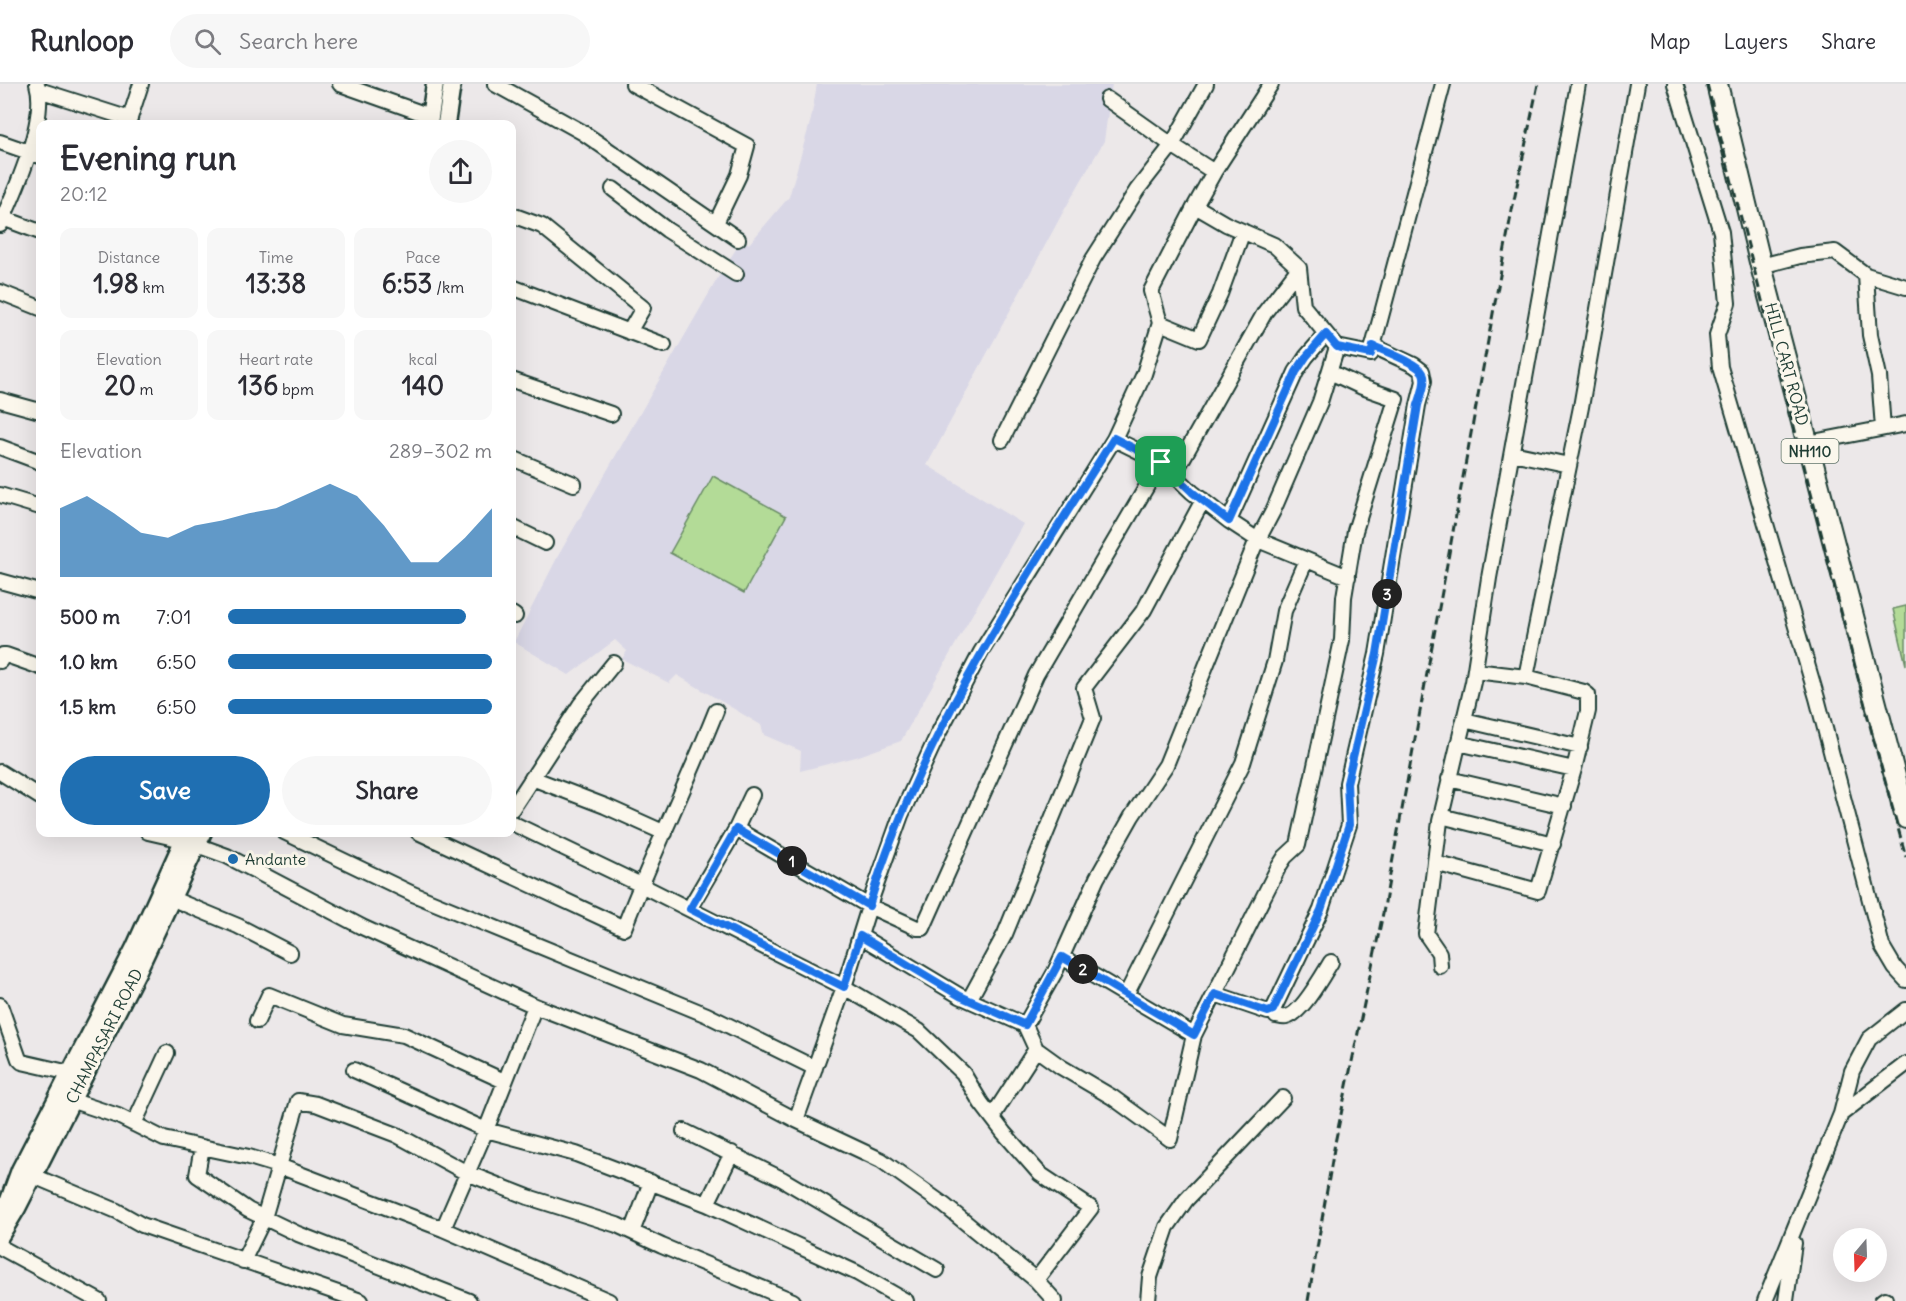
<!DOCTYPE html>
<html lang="en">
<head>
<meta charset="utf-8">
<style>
	body { margin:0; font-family:Delius,sans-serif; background:#f7f7f7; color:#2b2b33; height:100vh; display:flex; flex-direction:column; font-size:22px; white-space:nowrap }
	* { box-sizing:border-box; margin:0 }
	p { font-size:20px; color:#7c7c81 }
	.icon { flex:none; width:33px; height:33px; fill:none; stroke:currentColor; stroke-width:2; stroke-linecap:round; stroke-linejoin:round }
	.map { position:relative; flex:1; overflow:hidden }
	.drawer { position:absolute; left:36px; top:36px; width:480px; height:717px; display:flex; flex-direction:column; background:#fff; border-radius:12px; box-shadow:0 6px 24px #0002 }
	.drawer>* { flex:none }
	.needle { width:39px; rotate:199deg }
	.buttons { position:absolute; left:1833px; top:1144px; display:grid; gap:12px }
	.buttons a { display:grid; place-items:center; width:54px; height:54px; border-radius:50%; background:#fff; box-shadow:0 6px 24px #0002; font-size:30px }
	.pin { position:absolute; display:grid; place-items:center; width:51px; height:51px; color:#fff; margin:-26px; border-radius:12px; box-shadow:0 3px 9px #0006 }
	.km { position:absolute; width:30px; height:30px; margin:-15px; border-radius:50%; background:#222; color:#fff; font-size:16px; line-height:30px; text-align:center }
	.round { display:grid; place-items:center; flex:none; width:63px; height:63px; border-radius:32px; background:#f7f7f7 }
	.overview { display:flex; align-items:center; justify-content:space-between; height:102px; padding:0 24px }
	h1 { font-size:33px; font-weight:700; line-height:45px }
	.figures { display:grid; grid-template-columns:repeat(3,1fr); gap:9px; height:102px; padding:6px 24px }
	.figures div { display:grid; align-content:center; border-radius:12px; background:#f7f7f7; text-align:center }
	.figures b { font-size:26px; font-weight:700 }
	.figures small { font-size:16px; font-weight:400 }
	.figures p { font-size:16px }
	.chart { height:168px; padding:12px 24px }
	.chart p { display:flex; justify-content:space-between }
	.chart svg { width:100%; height:108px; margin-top:6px; fill:#1f6fb2; opacity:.7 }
	.action { display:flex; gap:12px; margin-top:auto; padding:12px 24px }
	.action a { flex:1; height:69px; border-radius:36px; background:#1f6fb2; color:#fff; font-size:24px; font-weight:700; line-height:69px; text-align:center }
	.action a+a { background:#f7f7f7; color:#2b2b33 }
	ul { padding:0 24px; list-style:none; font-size:20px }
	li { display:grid; grid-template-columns:96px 72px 1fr; align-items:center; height:45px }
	li i { height:15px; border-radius:8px; background:#1f6fb2 }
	header { display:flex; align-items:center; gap:36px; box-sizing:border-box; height:84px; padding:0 30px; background:#fff; border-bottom:2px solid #e1e1e2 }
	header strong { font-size:28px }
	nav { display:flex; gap:33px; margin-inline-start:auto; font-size:21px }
	.search { width:420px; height:54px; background:#f7f7f7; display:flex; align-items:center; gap:15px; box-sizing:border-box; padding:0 21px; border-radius:33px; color:#7c7c81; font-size:22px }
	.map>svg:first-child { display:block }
	.built { fill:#d9d7e6 }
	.green { fill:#b3db97; stroke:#698c66; stroke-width:1.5 }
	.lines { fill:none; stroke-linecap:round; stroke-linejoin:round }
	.minor-casing { stroke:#1f3d34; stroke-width:18 }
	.major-casing { stroke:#1f3d34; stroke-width:21 }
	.highway-casing { stroke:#1f3d34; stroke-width:24 }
	.minor { stroke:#fbf7ec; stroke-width:14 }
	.major { stroke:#fbf7ec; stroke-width:16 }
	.highway { stroke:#fbf7ec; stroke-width:20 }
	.rail { stroke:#1f3d34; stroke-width:3; stroke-dasharray:9 4.5; stroke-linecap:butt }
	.route-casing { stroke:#fff; stroke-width:12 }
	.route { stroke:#1a73e8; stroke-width:8 }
	.poi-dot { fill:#1f6fb2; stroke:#fbf7ec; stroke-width:2 }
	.labels { text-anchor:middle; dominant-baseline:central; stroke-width:6; stroke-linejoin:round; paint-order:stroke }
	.shield { fill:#fbf7ec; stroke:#61756b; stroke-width:1.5 }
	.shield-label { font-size:15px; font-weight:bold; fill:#1f3d34 }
	.street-label { font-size:16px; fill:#1f3d34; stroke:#fbf7ec }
	.poi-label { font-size:16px; fill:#1f3d34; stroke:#fbf7ec; text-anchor:start }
</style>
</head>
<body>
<header>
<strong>Runloop</strong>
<div class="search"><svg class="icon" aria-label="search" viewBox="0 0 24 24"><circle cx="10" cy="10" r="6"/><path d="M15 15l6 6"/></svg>Search here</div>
<nav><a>Map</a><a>Layers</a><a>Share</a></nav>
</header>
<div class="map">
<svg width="1906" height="1217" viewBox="0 0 1906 1217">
	<rect width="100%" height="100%" fill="#ece8e9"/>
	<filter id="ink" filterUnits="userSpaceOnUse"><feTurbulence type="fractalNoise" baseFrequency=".0167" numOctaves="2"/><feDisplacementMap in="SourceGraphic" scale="12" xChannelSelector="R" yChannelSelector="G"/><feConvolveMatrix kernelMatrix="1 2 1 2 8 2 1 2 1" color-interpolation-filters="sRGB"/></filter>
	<g filter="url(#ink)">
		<path class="built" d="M817,0H1112L1104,57L1062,130L927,381L1023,440L901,657L856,673L800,687L801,667L764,651L761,641L677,591L669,599L622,575L627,567L615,556L569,591L514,558L558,472L723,185L742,156L749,160L789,113L811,35Z"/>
		<path class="green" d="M713,392L786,432L744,509L670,469Z
			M1906,522V581L1893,525Z"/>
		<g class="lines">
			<defs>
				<path id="minor" d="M340,0L430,32
					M495,0L582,48L738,155
					M633,0L747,62L739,91L716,139
					M1206,0L1172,61L1214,88L1195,122L1226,140L1274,161L1299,184L1303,222L1337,263L1371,270L1443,0
					M1675,0L1721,148L1728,219L1717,251L1720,283L1817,614L1882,862L1895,884L1906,896
					M39,6L130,35
					M128,40L141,0
					M0,58L40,72
					M1214,88L1271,0
					M613,105L667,146L736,190
					M512,131L542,142L643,224L629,248
					M0,133L40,148
					M0,141C15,108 48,35 37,0
					M1761,182L1800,172L1835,168L1866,191L1906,203
					M1866,191L1870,251L1879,292L1883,344
					M512,203L664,261
					M0,208L40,224
					M1160,239L1199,255L1220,210L1243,147
					M512,296L611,330
					M0,316L40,327
					M1114,355L1161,378L1192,408L1229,437L1258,456L1348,493
					M1002,356L1093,175L1137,106L1172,61L1107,15
					M1808,359L1906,340
					M0,363L40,378
					M1512,369L1569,381
					M512,374L574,400
					M1174,390L1265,228L1299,184
					M0,411L40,423
					M1229,437L1296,288L1306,273L1326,250
					M512,443L545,459
					M0,497L40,508
					M512,530L515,532
					M0,577L3,571H6L40,583
					M1475,587L1526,593
					M1464,636L1580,663
					M1458,659L1574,685
					M0,688L40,713
					M532,694L605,722L665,749
					M1449,695L1564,722
					M512,725L580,621L614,579
					M1441,732L1553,760
					M512,739L641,801L844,903L919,947L963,989L981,1019L1004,1049L1040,1090L1091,1124L1036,1196
					M736,745L752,711
					M148,748L183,756L227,772L362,843L535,922L701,986L796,1036L881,1076L944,1121L1036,1196L1055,1217
					M284,748L413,810L707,931L815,984
					M418,748L624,844C652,771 687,700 716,627
					M1435,779L1538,807L1574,685L1588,627V611L1584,608L1526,593L1581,323L1637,0
					M164,809L180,818L238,842L290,869
					M689,825L736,745L869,822L917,844H923L1036,591L1161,378
					M860,852L960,912L1025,941L1055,888L1097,794L1132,732L1166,681L1254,463L1273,427L1320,318L1337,263
					M1062,873L1194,951
					M1440,882L1439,869L1426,850L1440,737L1473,598L1489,494L1578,0
					M1215,910L1268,928L1273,926L1321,826L1349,741L1347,699L1377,570L1418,321L1424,297L1422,287L1414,281L1373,262
					M1126,911L1243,679L1275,577L1284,527L1306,476
					M969,916L1005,850L1093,634L1084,604L1144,526L1203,416
					M0,921L19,975L22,978L70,989
					M1273,926L1276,932C1278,932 1283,934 1286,933C1301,931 1323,891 1331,878
					M257,937L269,911L343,941L404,951L504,997
					M1025,941L1036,965L1061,983L1112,1013L1170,1055L1194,951L1278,784L1285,773L1298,761L1342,556L1344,513L1355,447L1396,315L1362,303L1330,288
					M354,986L486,1046L576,1070L707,1120L857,1189L906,1217
					M64,1014L118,1032L164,1055L249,1073L279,1082L443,1145L609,1217
					M1841,1030L1852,987L1869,955L1906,926
					M992,1033L1036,965
					M796,1036L844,903L873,810L901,731L938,650L981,568L1114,355L1144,290L1160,239L1151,207L1195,122
					M134,1040L167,969
					M684,1047L782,1095L937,1186
					M202,1063L197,1091L248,1126L298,1150L469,1217
					M24,1088L117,1127L142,1141L361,1217
					M707,1120L732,1069
					M443,1145L486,1046L535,922
					M632,1148L651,1098
					M0,1163L99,1217
					M243,1177L264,1134L298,1017L316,1020L397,1051L467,1089L528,1113L617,1141L662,1162L793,1217
					M1148,1217L1150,1193L1167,1143L1186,1116L1283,1014
					M1765,1217L1841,1030L1906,980
					M1786,1217L1794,1159
					M1882,1217L1885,1215"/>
				<path id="major" d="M429,40L435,0
					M446,40L452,0
					M1,1138L20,1086L134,865L187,748
					M0,1152L17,1124L138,886L203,748"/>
				<path id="highway" d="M1717,0L1761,182L1906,734"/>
			</defs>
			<use href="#minor" class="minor-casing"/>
			<use href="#major" class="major-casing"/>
			<use href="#highway" class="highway-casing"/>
			<use href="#minor" class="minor"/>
			<use href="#major" class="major"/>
			<use href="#highway" class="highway"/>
			<path class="rail" d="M1707,0L1874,657L1906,773
				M1308,1217L1335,1059L1383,829L1512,126L1538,0"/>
		</g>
	</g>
	<g class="lines" filter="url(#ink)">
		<defs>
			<path id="route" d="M1326,250L1337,263L1371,270L1373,262C1384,267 1418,279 1423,289C1427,298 1421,312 1418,321L1377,570L1347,699L1349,741L1321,826L1273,926L1268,928L1215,910L1194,951L1062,873L1025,941L960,912L860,852L844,903L690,825L736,745L869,822C920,652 1020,503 1114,354L1161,378L1192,408L1229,437L1296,288L1306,273Z"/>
		</defs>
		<use href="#route" class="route-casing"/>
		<use href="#route" class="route"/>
	</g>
	<circle class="poi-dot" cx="233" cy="775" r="6"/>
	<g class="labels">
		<rect class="shield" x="1781.5" y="355" width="57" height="24" rx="4.5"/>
		<g class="shield-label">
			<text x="1810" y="367">NH110</text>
		</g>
		<g class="street-label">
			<text transform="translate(1787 280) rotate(75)">HILL CART ROAD</text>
			<text transform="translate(104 952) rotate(-63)">CHAMPASARI ROAD</text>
		</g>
		<g class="poi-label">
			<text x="245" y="775">Andante</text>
		</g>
	</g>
</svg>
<div class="buttons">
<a><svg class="needle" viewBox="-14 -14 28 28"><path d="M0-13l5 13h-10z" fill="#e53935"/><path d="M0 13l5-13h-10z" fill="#7c7c81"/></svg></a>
</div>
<div class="pin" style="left:1161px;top:378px;background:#1e9e55"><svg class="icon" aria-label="arrive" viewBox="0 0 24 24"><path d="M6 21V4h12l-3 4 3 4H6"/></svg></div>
<b class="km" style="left:792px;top:777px">1</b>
<b class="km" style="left:1083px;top:885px">2</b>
<b class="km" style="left:1387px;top:510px">3</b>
<section class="drawer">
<div class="overview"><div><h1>Evening run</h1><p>20:12</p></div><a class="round"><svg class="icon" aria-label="share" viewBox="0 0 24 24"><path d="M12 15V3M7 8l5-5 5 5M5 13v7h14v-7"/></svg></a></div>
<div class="figures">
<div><p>Distance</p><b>1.98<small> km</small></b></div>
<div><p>Time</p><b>13:38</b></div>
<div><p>Pace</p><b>6:53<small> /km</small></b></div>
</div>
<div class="figures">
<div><p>Elevation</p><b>20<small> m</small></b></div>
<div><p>Heart rate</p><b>136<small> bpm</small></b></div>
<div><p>kcal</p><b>140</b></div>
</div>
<div class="chart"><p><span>Elevation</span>289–302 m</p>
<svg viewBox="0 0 160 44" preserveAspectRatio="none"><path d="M0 44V16L10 11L20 18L30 26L40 28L50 23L60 21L70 18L80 16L90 11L100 6L110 11L120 23L130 38L140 38L150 28L160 16V44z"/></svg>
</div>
<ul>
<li><b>500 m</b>7:01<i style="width:90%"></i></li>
<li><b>1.0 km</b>6:50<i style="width:100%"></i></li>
<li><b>1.5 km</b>6:50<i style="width:100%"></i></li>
</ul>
<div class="action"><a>Save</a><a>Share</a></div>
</section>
</div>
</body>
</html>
